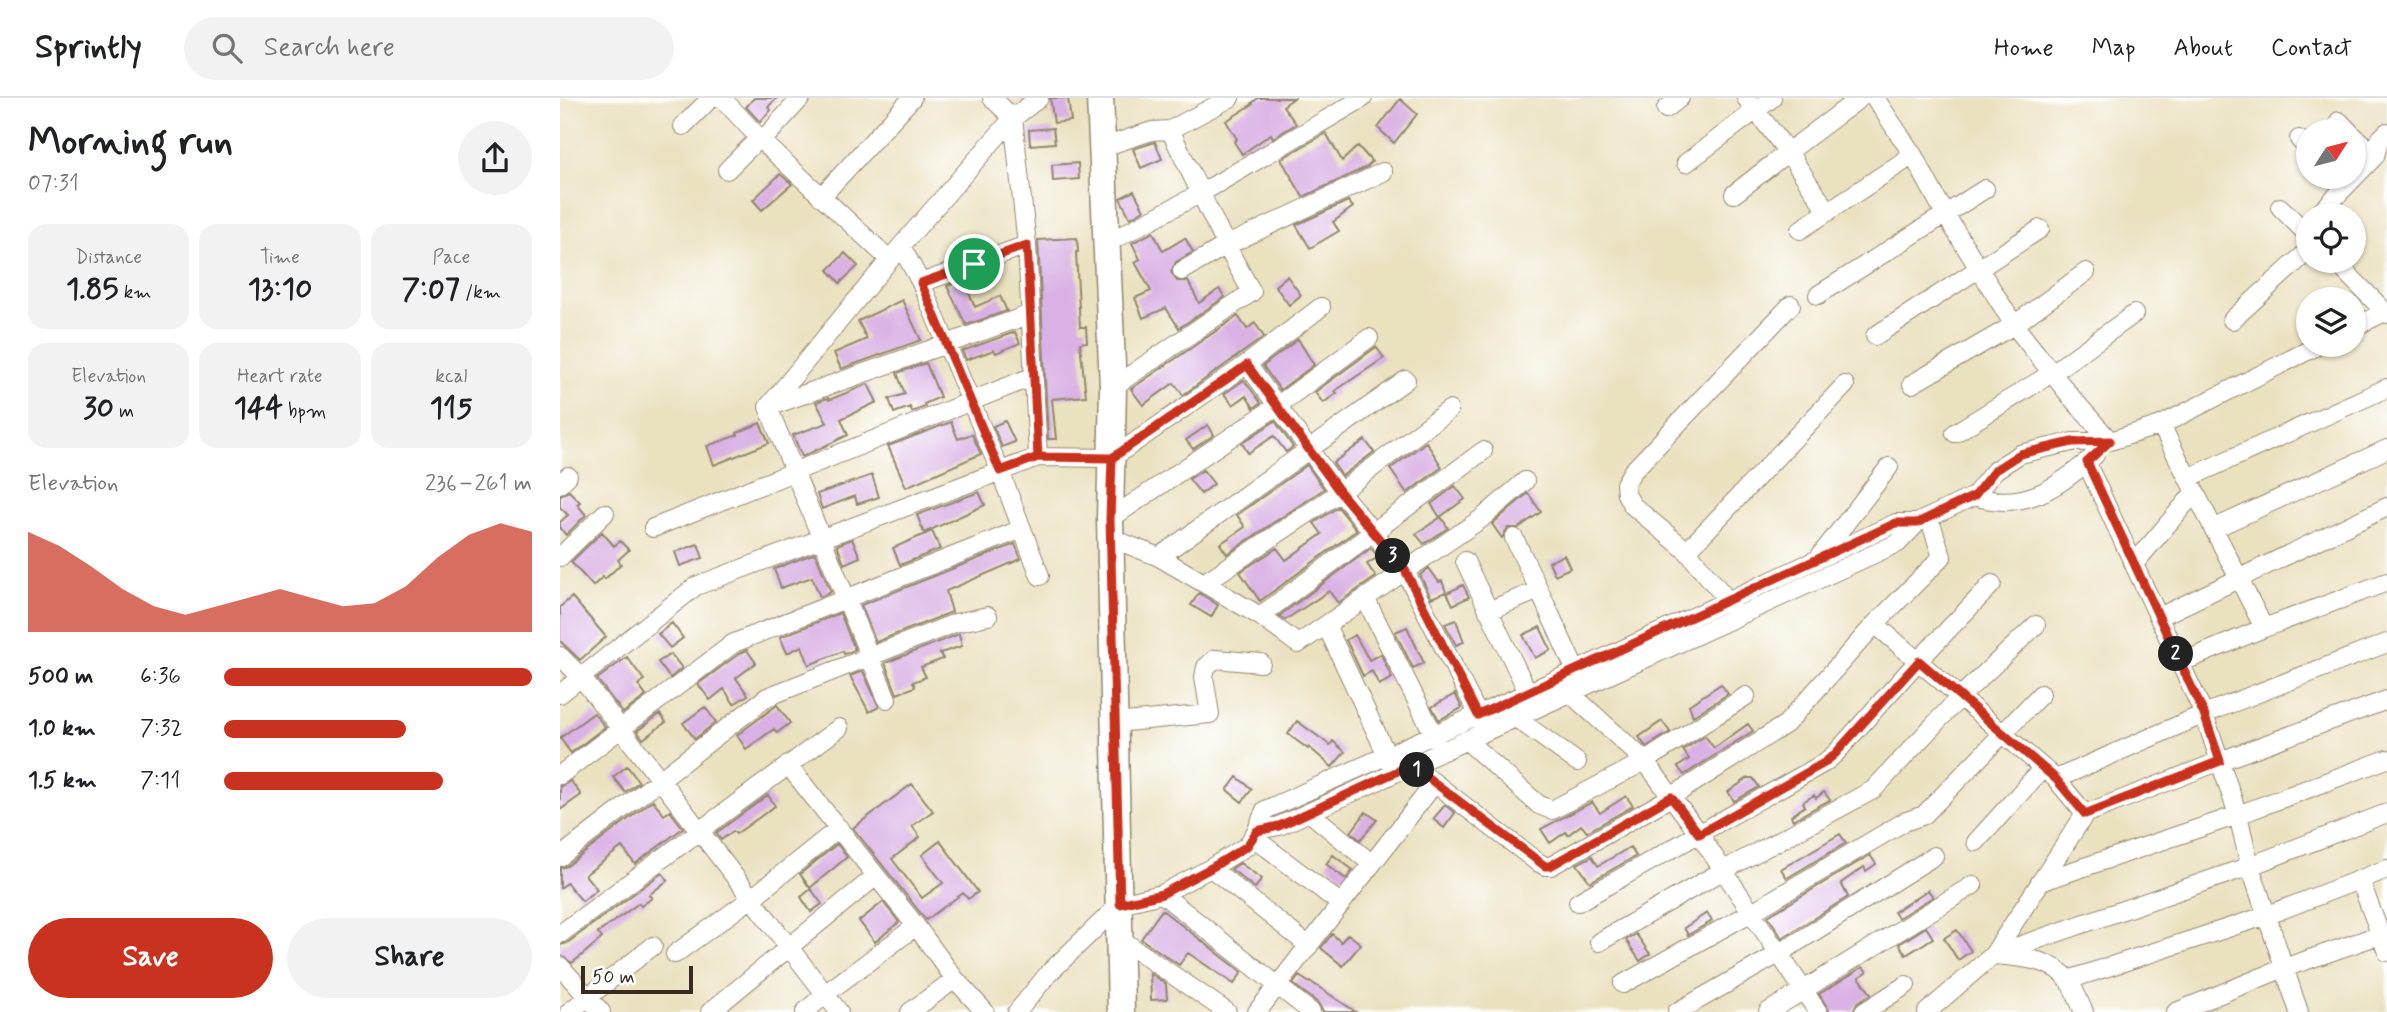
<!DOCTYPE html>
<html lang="en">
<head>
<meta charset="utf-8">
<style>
	body { margin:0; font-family:Mynerve,sans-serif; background:#f2f2f2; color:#202124; height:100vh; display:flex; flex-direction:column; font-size:26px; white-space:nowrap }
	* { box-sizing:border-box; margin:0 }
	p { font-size:23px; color:#757577 }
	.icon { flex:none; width:38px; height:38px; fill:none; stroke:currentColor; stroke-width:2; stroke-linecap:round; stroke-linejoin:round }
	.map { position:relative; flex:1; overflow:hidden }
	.details { display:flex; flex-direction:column; background:#fff; width:560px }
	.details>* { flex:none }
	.needle { width:46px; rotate:54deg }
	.fabs { position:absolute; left:1736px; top:21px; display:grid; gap:14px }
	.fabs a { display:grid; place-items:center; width:70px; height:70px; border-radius:50%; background:#fff; box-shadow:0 2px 5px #0004; font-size:35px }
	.scale { position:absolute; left:21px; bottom:18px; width:112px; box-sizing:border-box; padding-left:7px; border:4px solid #3b2a1e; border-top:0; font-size:19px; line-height:24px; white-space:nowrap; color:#3b2a1e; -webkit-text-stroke:5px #fff; paint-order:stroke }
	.pin { position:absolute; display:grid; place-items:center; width:60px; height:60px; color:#fff; margin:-30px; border:4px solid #fff; border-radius:50%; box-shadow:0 2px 7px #0007 }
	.km { position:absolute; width:35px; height:35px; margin:-18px; border-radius:50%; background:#222; color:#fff; font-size:19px; line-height:35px; text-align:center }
	.round { display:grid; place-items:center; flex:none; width:74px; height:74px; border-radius:37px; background:#f2f2f2 }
	.summary { display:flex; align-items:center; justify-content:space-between; height:119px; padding:0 28px }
	h1 { font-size:38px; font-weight:700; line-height:52px }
	.figures { display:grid; grid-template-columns:repeat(3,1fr); gap:10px; height:119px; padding:7px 28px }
	.figures div { display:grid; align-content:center; border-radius:18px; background:#f2f2f2; text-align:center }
	.figures b { font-size:30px; font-weight:700 }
	.figures small { font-size:19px; font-weight:400 }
	.figures p { font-size:19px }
	.chart { height:196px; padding:14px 28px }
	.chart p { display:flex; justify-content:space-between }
	.chart svg { width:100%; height:126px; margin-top:7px; fill:#c8321e; opacity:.7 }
	.cta { display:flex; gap:14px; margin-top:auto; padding:14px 28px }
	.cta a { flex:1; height:80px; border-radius:42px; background:#c8321e; color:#fff; font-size:28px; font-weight:700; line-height:80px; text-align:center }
	.cta a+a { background:#f2f2f2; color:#202124 }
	ul { padding:0 28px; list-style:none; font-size:23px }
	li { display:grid; grid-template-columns:112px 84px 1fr; align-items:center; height:52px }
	li i { height:18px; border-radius:9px; background:#c8321e }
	header { display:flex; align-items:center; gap:42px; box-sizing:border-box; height:98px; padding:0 35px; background:#fff; border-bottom:2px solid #e0e0e0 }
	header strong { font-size:33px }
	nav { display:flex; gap:38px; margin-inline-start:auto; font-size:24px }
	.search { width:490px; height:63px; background:#f2f2f2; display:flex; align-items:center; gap:18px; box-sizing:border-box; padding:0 24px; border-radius:38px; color:#757577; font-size:26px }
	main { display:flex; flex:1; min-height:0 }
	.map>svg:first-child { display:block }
	.building { fill:#d9b1e4 }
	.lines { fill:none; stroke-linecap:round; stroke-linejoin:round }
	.street-casing { stroke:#92866e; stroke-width:20 }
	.secondary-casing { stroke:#92866e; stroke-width:29 }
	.street { stroke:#fff; stroke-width:18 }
	.secondary { stroke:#fff; stroke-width:26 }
	.route-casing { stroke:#fff; stroke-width:14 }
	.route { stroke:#c8321e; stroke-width:9 }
</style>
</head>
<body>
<header>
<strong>Sprintly</strong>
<div class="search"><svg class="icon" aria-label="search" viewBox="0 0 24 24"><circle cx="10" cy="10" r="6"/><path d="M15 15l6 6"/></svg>Search here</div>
<nav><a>Home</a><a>Map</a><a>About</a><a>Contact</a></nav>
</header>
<main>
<section class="details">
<div class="summary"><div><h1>Morning run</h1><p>07:31</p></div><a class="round"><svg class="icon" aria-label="share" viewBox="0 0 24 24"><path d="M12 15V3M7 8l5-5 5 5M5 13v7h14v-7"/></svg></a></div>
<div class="figures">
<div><p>Distance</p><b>1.85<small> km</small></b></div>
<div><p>Time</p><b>13:10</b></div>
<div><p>Pace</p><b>7:07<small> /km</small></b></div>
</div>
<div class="figures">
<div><p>Elevation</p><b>30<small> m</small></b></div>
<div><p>Heart rate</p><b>144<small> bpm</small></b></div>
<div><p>kcal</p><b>115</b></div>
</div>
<div class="chart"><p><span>Elevation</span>236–261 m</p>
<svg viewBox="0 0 160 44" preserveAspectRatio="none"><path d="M0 44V9L10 14L20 21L30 29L40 35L50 38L60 35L70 32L80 29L90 32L100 35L110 34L120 28L130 18L140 10L150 6L160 9V44z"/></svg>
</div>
<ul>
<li><b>500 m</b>6:36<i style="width:100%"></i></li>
<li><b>1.0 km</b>7:32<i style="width:59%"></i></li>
<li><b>1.5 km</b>7:11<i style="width:71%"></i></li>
</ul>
<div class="cta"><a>Save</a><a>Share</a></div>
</section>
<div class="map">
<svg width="1827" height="914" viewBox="0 0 1827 914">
	<rect width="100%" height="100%" fill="#fff"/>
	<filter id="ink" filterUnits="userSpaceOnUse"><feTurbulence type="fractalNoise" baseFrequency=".0143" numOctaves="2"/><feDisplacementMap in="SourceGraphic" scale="14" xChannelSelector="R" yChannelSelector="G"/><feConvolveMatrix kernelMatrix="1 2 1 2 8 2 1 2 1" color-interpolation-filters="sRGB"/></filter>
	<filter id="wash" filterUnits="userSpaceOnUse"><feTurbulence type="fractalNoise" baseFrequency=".00686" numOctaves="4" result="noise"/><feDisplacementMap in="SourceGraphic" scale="28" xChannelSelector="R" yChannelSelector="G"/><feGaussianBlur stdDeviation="1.57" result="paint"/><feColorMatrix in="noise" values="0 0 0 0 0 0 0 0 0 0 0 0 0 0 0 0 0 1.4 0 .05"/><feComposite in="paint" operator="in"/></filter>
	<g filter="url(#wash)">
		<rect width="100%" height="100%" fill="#eae1bf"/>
		<g id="blocks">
			<path class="building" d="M194,0H217L208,9L211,12L200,24L186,9Z
				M490,0H508L511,23L494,25Z
				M698,0H734L723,8L736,26L713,40L711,36L682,56L674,44L677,41L666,23L693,6L692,5Z
				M840,1L857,16L834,45L818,30Z
				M493,30L495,45L470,47L469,32Z
				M766,35L782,63L798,48L812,64L807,69L743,99L721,61Z
				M595,44L602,61L581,70L573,51Z
				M518,65L519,81L493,83L492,67Z
				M220,76L232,86L202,112L193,102Z
				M574,93L584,112L570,120L560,100Z
				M788,103L793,109L773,124L779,133L750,150L736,127Z
				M593,134L603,153L625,140L633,154L616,164L611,174L617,183H628L639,205L659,191L665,199L619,230L606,210L583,220L575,200L591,193L575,164L580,161L572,145Z
				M517,140L518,154H516L520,229H526L527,244L520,245L526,298L492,301L496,341H488L478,142Z
				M285,155L298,168L280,185L268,172Z
				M727,178L741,197L729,207L715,188Z
				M403,182L415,209L440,198L447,213L406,227L387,188Z
				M342,202L361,242L281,271L274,255L307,241L298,223Z
				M678,218L687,231L695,225L704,239L623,297L614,285L583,307L571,291Z
				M455,234L460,245L436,255L434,252L406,262L402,253Z
				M738,241L754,267L720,292L703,268Z
				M816,249L824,260L775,293L777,295L763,305L755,294Z
				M366,265L380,299L364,306L365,309L352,314L350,309L334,315L329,301L345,296L337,275Z
				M684,282L701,305L694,310L686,298L673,307L664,296Z
				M308,286L317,304L281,321L288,337L242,359L233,337L267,325L256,304L268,300L269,302Z
				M445,323L455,344L442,349L433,328Z
				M715,323L733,349L726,354L714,338L688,355L682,345Z
				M391,324L398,341L412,336L421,356L346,389L328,348Z
				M200,325L209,345L154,367L147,348L178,337L177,335Z
				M648,327L654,337L633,351L626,342Z
				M805,342L814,354L782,378L773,365Z
				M866,344L882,369L847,395L830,371Z
				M747,367L764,391L667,456L660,446L685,429L677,417Z
				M643,372L654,386L641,396L629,381Z
				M312,377L319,399L297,406L295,398L262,411L257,396Z
				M895,388L905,401L880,419L871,406Z
				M9,393L20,404L17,406L26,417L6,437L0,430V424L8,417L0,409V397Z
				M419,394L425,407L364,435L357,417Z
				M968,395L981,414L958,430H948L942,440L932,426Z
				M778,409L797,432L700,503L680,474L717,450L726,462L762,436L754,425Z
				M881,419L888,430L864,446L856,436Z
				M372,433L380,451L340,467L333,450Z
				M42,434L54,448L60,443L69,452L58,462L61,466L45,481L43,479L33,488L11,464Z
				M292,441L300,459L284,466L277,447Z
				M138,446L143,460L120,468L115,454Z
				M455,446L461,461L386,493L392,514L316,544L301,507Z
				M811,450L818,459L807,466L816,479L778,505L769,493L725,522L719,518Z
				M255,455L271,494L260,499L252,479L221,490L214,471Z
				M1004,457L1010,470L995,477L989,464Z
				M869,470L879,484L882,483L886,494L871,500L860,477Z
				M903,487L909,499L893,507L887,495Z
				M639,495L658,507L651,519L631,507Z
				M12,499L46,539L20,562L0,543V509Z
				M280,515L295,552L284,556L283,553L249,567L242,548L227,555L220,539Z
				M896,522L904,544L896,547L885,526Z
				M112,525L123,540L110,550L98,536Z
				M847,529L864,565L853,570L835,534Z
				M980,529L991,552L975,560L963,537Z
				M399,536L402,548L380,555L383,561L361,569L366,579L353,584L355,589L337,596L325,565Z
				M795,537L809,562L821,556L832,580L819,587L812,573L803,578L786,542Z
				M187,552L196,565L176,580L188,597L174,606L164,591L150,602L138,586L180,555Z
				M111,556L122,570L110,580L98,564Z
				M67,559L84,582L78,587L86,598L63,615L37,581Z
				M303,573L319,609L309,614L290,578Z
				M1161,586L1168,596L1133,618L1129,607Z
				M895,596L902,610L879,622L872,609Z
				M217,607L230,625L217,635L214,631L186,651L177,637Z
				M145,609L156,624L135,641L123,625Z
				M34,615L45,629L11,655L0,640Z
				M100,616L106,624L83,641L77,633Z
				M737,623L770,647L773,643L785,654L772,669L749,649L748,651L728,636Z
				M1102,623L1110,634L1086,649L1079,639Z
				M1188,626L1193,633L1124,677L1118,669L1129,661L1123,652L1145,638L1154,650Z
				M67,668L79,684L65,694L53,679Z
				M677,679L692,691L682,704L667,692Z
				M1188,680H1193L1199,689L1174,703L1168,694Z
				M11,683L21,697L0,712V688Z
				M352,686L373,713L352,728L360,739L332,761L362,800L383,785L362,757L380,743L418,794L408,801L403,795L366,822L293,730Z
				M1264,694L1270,702L1233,722L1231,718L1245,708L1243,704L1254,697L1256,700Z
				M208,697L215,708L176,736L173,733L161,742L156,735Z
				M1066,698L1073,708L1027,734L1021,727L1008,737L1006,734L990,745L981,731L1032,704L1040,715Z
				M93,702L104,717L110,713L123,730L75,766L62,749L25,777L37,791L22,803L7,785L0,790V770L7,768Z
				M885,707L895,715L884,730L873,721Z
				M806,714L817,722L800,742L791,734Z
				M1280,736L1286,745L1227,780L1221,771Z
				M277,746L287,759L250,790L240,776Z
				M1070,749L1076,758L1030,784L1017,766L1032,758L1038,768Z
				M773,757L793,772L786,781L766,766Z
				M1310,757L1316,766L1306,773L1304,769L1281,785L1288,799L1222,840L1208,818Z
				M680,765L702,781L695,790L671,771Z
				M102,775L108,782L89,797L92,800L81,808L79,805L38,835L42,840L21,858L12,865L0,857V847L7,845Z
				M251,791L262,806L251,814L241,799Z
				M1368,792L1373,799L1338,820L1334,814Z
				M323,804L339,824L315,844L299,823Z
				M602,812L682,874L674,886L628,855L619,867L581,841Z
				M1147,815L1152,823L1128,837L1124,830Z
				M1366,829L1373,840L1346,857L1339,846Z
				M1397,832L1411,853L1398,862L1384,840Z
				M772,836L781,844L788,836L801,846L783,868L761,850Z
				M1076,836L1090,856L1080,863L1066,842Z
				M1303,869L1307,874L1299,879L1311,896L1297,905L1293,914H1270L1259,896Z
				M590,875L606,886L607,901L591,902Z
				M739,878L750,885L751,884L796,914H763L758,905L733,886Z"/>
		</g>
	</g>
	<g filter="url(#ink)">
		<use href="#blocks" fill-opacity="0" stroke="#92866e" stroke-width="2"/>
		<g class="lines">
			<defs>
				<path id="street" d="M162,0L202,43L330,162
					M432,0L453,20L467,147L478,359
					M1186,0L1228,54L1300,0
					M1315,0L1353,57L1385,116L1454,227L1511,299L1550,343
					M1106,11L1120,0
					M1779,23L1789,33
					M123,28L151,0
					M1794,38L1815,58
					M1739,41L1748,51
					M202,43L241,0
					M543,49L592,33L610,32L670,0
					M1126,65L1212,0
					M167,72L199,40
					M1174,96L1228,54L1268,114
					M261,99L352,0
					M1720,109L1743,132L1748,127
					M1758,117L1815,58L1819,42L1827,34
					M1240,132L1353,57
					M547,145L641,95L803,0
					M341,148L361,185L440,373L480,478
					M1775,163L1827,216
					M622,173L665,148L823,74
					M361,185L467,147
					M1258,197L1425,91
					M1672,222L1748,153
					M1794,229L1827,213
					M1315,238L1480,131
					M687,266L780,394L845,473L924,628
					M1352,286L1454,227L1526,174
					M553,289L692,194C661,142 637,86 610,32
					M208,309L341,148L453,20L479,0
					M208,309L327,601
					M208,309L471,216
					M1601,327L1704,530
					M1395,335L1492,275L1574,216
					M1526,364L1644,616L1678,717L1690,768L1739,914
					M1628,380L1827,290
					M0,386L8,378
					M1414,398C1464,414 1499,389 1535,357
					M550,421L717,308L809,240
					M93,430L474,278
					M1653,431L1827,351
					M551,440L599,459L700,518L738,546L921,421L965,383
					M1127,453L1285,287
					M1260,458L1329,369
					M0,459L45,415
					M599,459L846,282
					M905,463L973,605
					M1574,466L1635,394
					M644,485L780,394L889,312
					M979,492L1020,582
					M805,500L879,647
					M1174,510L1127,453L1072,407L1066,396L1065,386L1072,374L1231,207
					M928,513L979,492L954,440
					M700,518L923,353
					M1599,519L1827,409
					M1315,526L1358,563L1432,486
					M766,527L831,666
					M0,558L21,579L279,914
					M1620,565L1704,530L1827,484
					M1010,595L1085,663L1139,736L1258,914
					M0,596L136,488L478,359L552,360L687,266L761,209
					M956,620L1017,664
					M555,625L650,616L644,579L646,569L655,561L701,565
					M906,642L979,707L992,712L1085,663L1186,598
					M228,667L356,828L395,881L425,914
					M851,667L976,763L985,768H991L1111,699L1226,626L1315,526L1382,459L1369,419
					M0,677L174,545L462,431
					M1496,681L1644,616L1827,545
					M749,714L812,766
					M697,732L719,728L1338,445L1357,425L1414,398L1435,372L1460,356L1512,344L1550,343L1601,327L1759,247
					M693,739L781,806
					M1416,744L1483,670
					M0,759L207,599L395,525L428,518
					M651,770L749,848
					M1800,782L1827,854
					M1480,784L1678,717L1827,661
					M602,796L751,914
					M1018,804L1264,665L1275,656L1358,563L1496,681L1525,716
					M0,836L279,630
					M560,841L667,914
					M1039,844L1164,772L1313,692L1401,598L1476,527
					M115,856L192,800L279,730
					M1433,857L1690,768L1827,715
					M1436,857C1461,860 1493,860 1509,883C1515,892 1519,904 1524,914
					M0,868L41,914
					M1508,882L1708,817L1827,771
					M1063,886L1192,814L1344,724L1364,717L1481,596
					M9,914L93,848
					M150,914L316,778
					M245,914L265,896L356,828
					M350,914L395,881
					M457,914L488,876L560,806L602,796L651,770L687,748L697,732L705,712L1016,573L1336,425H1357
					M697,914L874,686
					M1117,914L1220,855L1374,758
					M1208,914L1413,787
					M1304,914L1346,887
					M1367,914L1433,857L1525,716L1660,663L1827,602
					M1616,914L1724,870L1819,837"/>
				<path id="secondary" d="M540,0L553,289L550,421L561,914"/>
			</defs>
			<use href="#street" class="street-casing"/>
			<use href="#secondary" class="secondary-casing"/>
			<use href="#street" class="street"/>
			<use href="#secondary" class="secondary"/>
		</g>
	</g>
	<g class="lines" filter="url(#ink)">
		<defs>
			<path id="route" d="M414,166L467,147L478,359L552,360L550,421L560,806L602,796L651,770L687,748L697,733L719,728L851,667L985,768H990L1111,699L1139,736L1264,665L1275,656L1359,563L1496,681L1525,716L1660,663L1644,616L1527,364L1550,343L1512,344L1460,356L1435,372L1414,398L1357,425H1336L918,617L845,472L780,394L687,267L552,360L478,359L440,373L361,185L414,166"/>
		</defs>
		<use href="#route" class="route-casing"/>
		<use href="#route" class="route"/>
	</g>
</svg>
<div class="fabs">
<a><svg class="needle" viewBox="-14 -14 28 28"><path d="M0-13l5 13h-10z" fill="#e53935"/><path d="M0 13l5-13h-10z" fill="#757577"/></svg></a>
<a><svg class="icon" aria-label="locate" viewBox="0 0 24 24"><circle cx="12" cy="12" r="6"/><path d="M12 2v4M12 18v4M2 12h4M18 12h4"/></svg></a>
<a><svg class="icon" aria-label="layers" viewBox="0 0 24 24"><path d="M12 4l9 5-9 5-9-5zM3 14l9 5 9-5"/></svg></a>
</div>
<div class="scale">50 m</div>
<div class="pin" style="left:414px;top:166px;background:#1e9e55"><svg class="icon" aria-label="arrive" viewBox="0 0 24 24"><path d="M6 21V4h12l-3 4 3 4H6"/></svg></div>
<b class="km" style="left:857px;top:672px">1</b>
<b class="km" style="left:1616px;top:556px">2</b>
<b class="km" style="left:833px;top:458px">3</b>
</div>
</main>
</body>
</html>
